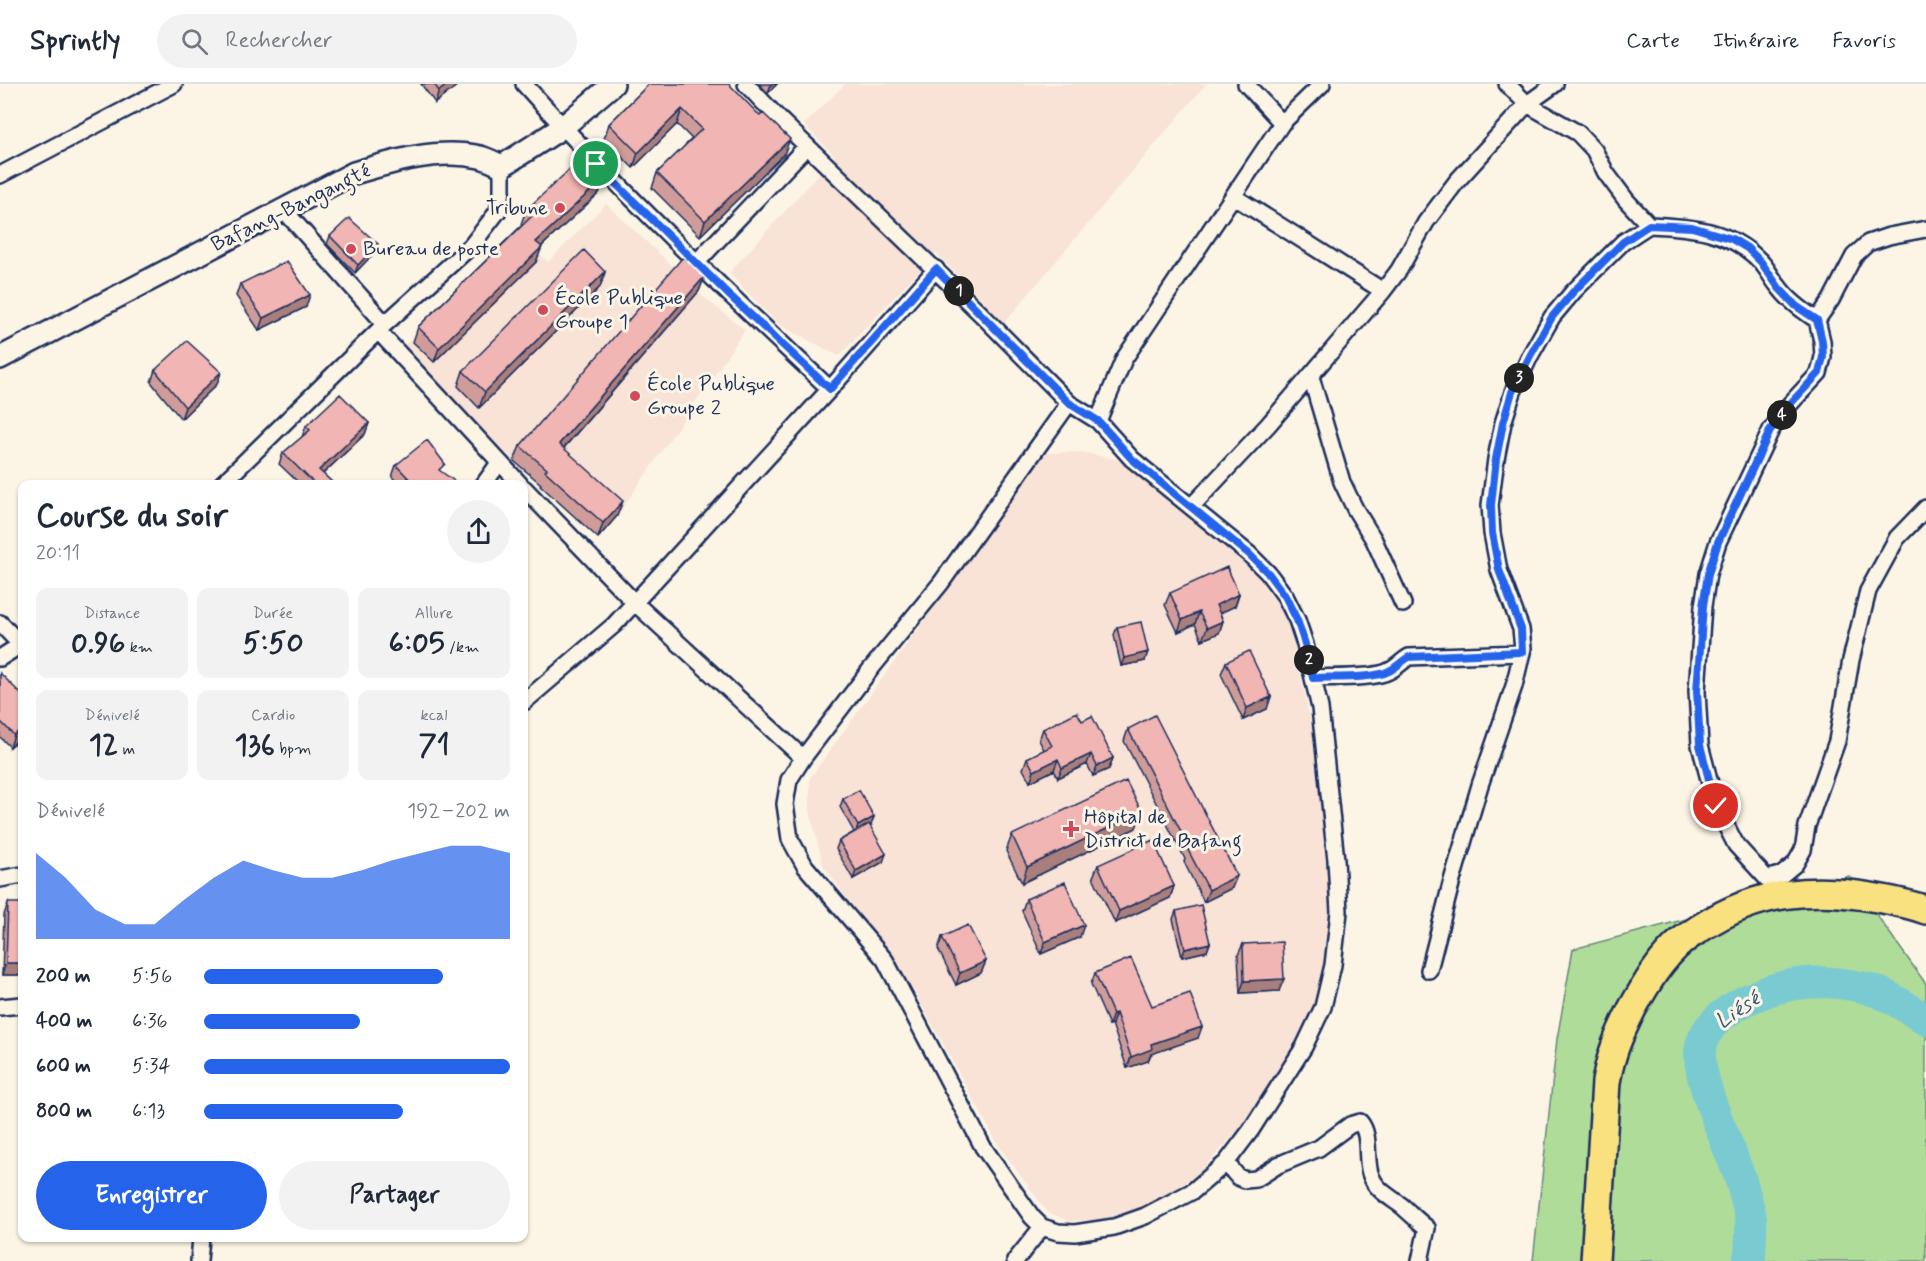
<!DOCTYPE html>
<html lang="fr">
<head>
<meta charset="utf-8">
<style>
	body { margin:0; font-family:Mynerve,sans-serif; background:#f2f2f3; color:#1f2937; height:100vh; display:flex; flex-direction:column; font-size:22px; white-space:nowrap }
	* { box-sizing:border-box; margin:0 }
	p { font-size:20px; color:#747a83 }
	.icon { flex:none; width:33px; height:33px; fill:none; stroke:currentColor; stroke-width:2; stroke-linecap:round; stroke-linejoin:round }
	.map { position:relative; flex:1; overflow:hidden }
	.sheet { position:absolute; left:18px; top:396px; width:510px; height:762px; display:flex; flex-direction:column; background:#fff; border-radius:12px; box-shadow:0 2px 4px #0004 }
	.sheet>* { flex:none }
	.pin { position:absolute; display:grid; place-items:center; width:51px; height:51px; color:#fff; margin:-26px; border:3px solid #fff; border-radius:50%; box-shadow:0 2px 6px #0007 }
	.km { position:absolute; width:30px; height:30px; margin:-15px; border-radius:50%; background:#222; color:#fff; font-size:16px; line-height:30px; text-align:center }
	.round { display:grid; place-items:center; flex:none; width:63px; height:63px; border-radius:32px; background:#f2f2f3 }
	.overview { display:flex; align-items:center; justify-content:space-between; height:102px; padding:0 18px }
	h1 { font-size:33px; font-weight:800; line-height:45px }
	.stats { display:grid; grid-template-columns:repeat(3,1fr); gap:9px; height:102px; padding:6px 18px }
	.stats div { display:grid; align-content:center; border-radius:12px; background:#f2f2f3; text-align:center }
	.stats b { font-size:30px; font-weight:800 }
	.stats small { font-size:16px; font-weight:400 }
	.stats p { font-size:16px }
	.chart { height:168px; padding:12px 18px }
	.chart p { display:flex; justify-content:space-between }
	.chart svg { width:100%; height:108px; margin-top:6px; fill:#2563eb; opacity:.7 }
	.action { display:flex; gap:12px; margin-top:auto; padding:12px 18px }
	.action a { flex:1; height:69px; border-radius:36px; background:#2563eb; color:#fff; font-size:24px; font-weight:800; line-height:69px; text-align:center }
	.action a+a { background:#f2f2f3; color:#1f2937 }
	ul { padding:0 18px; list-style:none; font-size:20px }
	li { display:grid; grid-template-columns:96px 72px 1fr; align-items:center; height:45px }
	li i { height:15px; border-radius:8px; background:#2563eb }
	header { display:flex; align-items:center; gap:36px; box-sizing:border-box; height:84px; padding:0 30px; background:#fff; border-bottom:2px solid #e0e1e3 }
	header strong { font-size:28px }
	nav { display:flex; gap:33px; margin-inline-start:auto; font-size:21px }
	.search { width:420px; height:54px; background:#f2f2f3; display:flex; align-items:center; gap:15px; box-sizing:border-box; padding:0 21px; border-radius:33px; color:#747a83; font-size:22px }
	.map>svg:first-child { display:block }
	.built { fill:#f9e2d6 }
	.green { fill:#b0dc9a; stroke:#66867c; stroke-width:1.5 }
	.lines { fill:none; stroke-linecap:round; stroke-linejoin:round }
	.river { stroke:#7acbd1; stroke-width:32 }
	.street-casing { stroke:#1b2f5e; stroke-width:20 }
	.secondary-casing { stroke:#1b2f5e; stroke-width:26 }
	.highway-casing { stroke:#1b2f5e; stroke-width:32 }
	.street { stroke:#fcf5e5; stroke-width:15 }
	.secondary { stroke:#fcf5e5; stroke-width:21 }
	.highway { stroke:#fae180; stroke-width:27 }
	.wall { fill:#cf9c9a; stroke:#1b2f5e; stroke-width:1.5 }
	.shaded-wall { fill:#a97f7d; stroke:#1b2f5e; stroke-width:1.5 }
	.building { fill:#f1b5b3; stroke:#1b2f5e; stroke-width:1.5 }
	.route-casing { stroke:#fff; stroke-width:12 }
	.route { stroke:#2563eb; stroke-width:8 }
	.poi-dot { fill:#d1495b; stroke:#fcf5e5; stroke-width:2 }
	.labels { text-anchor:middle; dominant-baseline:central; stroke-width:6; stroke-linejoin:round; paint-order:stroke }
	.street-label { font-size:21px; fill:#1b2f5e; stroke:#fcf5e5 }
	.poi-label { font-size:21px; fill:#1b2f5e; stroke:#fcf5e5; text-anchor:start }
	.water-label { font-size:22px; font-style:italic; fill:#33567b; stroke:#fcf5e5 }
</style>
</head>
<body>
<header>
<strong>Sprintly</strong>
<div class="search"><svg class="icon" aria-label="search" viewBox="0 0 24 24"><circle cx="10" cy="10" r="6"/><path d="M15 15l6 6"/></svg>Rechercher</div>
<nav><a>Carte</a><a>Itinéraire</a><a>Favoris</a></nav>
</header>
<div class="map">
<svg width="1926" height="1177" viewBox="0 0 1926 1177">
	<rect width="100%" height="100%" fill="#fcf5e5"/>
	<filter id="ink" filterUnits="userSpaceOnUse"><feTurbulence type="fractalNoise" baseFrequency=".0167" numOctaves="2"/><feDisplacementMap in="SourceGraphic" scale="12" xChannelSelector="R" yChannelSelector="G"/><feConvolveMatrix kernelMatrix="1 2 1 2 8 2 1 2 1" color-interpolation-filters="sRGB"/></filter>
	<g filter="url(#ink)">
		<path class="built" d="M845,0H1206L1004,239L936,169L839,272L778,240L729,189L835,72L804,41Z
			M606,120L699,207L701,211L745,246L617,432L540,401L536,395L514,377L403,263L516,150L548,178Z
			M1081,368L1119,376L1253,487L1289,536L1314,655L1330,763L1331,857L1318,924L1245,1039L1195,1093L1144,1123L1098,1136L1069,1137L1047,1128L999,1062L913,905L823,781L810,727V694L1046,369Z"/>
		<path class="green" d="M1849,792L1926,900V1177H1533L1557,955L1573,865Z"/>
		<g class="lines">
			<path class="river" d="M1748,1177L1750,1172C1750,1160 1752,1147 1751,1135C1749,1124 1745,1111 1742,1100C1732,1066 1693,992 1701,961C1709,932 1745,915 1771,906C1805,895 1844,896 1878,908C1895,915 1911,926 1926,936"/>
			<defs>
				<path id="street" d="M524,0C620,107 725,207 830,305
					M746,0L780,36L981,230L1069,319L1098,337L1132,375L1249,470L1268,489L1285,512L1297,536L1305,560L1320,624L1336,776L1339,828L1333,881L1323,923L1304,963L1251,1046L1226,1079L1193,1107L1145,1132L1114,1143L1075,1149L1058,1148L1042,1143L1032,1133L983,1063L885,876L805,782L790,755L785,720L789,696L803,674L870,586L941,499L1069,319
					M1507,0L1527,20L1578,49L1594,66L1606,89L1626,116L1649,141C1691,143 1729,145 1760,177C1768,185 1772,195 1779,203C1789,217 1803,227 1817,236L1831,216L1854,172L1868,159L1889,152L1926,145
					M1282,39L1322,0
					M0,91L174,0
					M1233,112L1383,207
					M283,125L385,240
					M697,178L807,62
					M379,248L520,400
					M1311,293L1342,398L1355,425L1374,456L1403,520
					M1098,337L1124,275L1282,39L1246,0
					M222,400L385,240L471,162L498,127L502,107V82
					M484,400L499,379
					M524,404L634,518L803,674
					M1191,423L1268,341L1383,207L1399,186L1426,138L1457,97L1527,20L1555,0
					M0,539L21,561
					M0,574L22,560
					M1313,594C1331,593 1375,595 1389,587C1396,584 1402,577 1409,573L1522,569
					M524,618L614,541L830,305L936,185
					M0,795L22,791
					M1767,795L1783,790L1795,780L1803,766L1807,742L1837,657L1851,576L1868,507L1897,454L1926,424
					M1781,810L1736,761L1716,722L1700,661L1697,607L1703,522L1708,490L1718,458L1771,346L1790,320L1819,289L1823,273L1822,257L1817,236
					M1429,886L1451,800L1480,701L1514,602L1523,564L1521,545L1499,486L1492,449L1490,421L1496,375L1503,339L1513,308L1530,272L1552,233L1573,208L1623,158L1649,141
					M0,923L22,921
					M1226,1079L1238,1093L1245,1096L1256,1095L1278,1081L1319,1064L1350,1041L1360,1038C1371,1051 1365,1073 1370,1089C1375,1106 1389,1112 1402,1122C1410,1129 1418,1137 1427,1144L1420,1177
					M199,1177L201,1154
					M1015,1177L1042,1143"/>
				<path id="secondary" d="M0,274L354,89C394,77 438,64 480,73C488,75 495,79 502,82L563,43L613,0"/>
				<path id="highway" d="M1595,1177L1606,998C1611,969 1619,951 1632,925C1646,900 1661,874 1683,856C1689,851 1696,847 1702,843C1757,807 1814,802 1877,814C1894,817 1910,820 1926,826"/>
			</defs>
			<use href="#street" class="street-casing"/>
			<use href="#secondary" class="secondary-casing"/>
			<use href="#highway" class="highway-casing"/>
			<use href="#street" class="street"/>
			<use href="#secondary" class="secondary"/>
			<use href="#highway" class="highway"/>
		</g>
		<path class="wall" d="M421,0H459L435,19Z
			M649,0L784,70L700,152L652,104L657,89L692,55L677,40L633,84L604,55L609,40Z
			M759,0H777L768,9Z
			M604,94L599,109L541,163L536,178L434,278L413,258L418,243L522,141L521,140L526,126Z
			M330,152L378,160L375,168L355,189L327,160Z
			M605,188L600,203L479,324L458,302L463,287Z
			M705,192L699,207L564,364L617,432L598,454L540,401L541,400L514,377L520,362Z
			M240,200L306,223L259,246L236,212Z
			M155,286L221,288L217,300L181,335L151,298Z
			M369,339L365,350L323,390L334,400H300L279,380L283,369L302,353L306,342Z
			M396,381L457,400H399L392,393Z
			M1170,509L1239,510L1235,522L1220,529L1223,537L1219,549L1202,556L1195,540L1178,548L1165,521Z
			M1117,543L1145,577L1121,582L1114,551Z
			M1226,578L1267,625L1243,636L1221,590Z
			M0,589L22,652L10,663L0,653Z
			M1082,637L1113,674L1109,685L1093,692L1087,680L1058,694L1054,686L1030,698L1023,685L1027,674L1044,666L1039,656L1043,645Z
			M1128,645L1232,804L1204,818L1184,778L1185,775L1124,657Z
			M843,715L871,741H870L883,778L853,795L836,765L839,757L854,748L840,723Z
			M1136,744L1022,799L1006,767L1012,751Z
			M1098,781L1174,802L1170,814L1115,839L1093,793Z
			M1026,815L1080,853L1041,870L1022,827Z
			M8,819L22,891H2L4,831Z
			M1176,827L1210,859L1207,867L1182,873L1173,835Z
			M942,853L986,877L981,889L956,901L938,865Z
			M1243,860L1279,907L1240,909L1238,871Z
			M1095,889L1152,922L1198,954L1151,970L1148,977L1127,984L1112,940L1109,941L1091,900Z"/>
		<path class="shaded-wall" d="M448,0H459L435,19L439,7Z
			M771,0H777L768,9Z
			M682,25L677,40L633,84L638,69Z
			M790,55L784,70L700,152L705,137Z
			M604,94L599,109L531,172L536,158Z
			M378,160L375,168L355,189L358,181Z
			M542,163L536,178L434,278L439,264Z
			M605,188L600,203L479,324L485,308Z
			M705,192L699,207L554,375L559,360Z
			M310,211L306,223L259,246L263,234Z
			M221,288L217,300L181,335L185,323Z
			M369,339L365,350L315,397L319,386Z
			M623,417L617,432L598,454L603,439Z
			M1239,510L1235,522L1212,533L1216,521Z
			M1199,528L1195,540L1178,548L1182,536Z
			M1223,537L1219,549L1202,556L1207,544Z
			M1148,568L1145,577L1121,582L1124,574Z
			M1271,613L1267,625L1243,636L1247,624Z
			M22,644V652L10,663L14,651Z
			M1091,670L1087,680L1058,694L1062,684Z
			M1113,674L1109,685L1093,692L1097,682Z
			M1058,675L1054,686L1030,698L1034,687Z
			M1142,728L1136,744L1022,799L1027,783Z
			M874,733L871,741L855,750L858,742Z
			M886,770L883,778L853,795L856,787Z
			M1237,792L1232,804L1204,818L1209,806Z
			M1174,802L1170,814L1115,839L1119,827Z
			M1084,841L1080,853L1041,870L1045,858Z
			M1210,859L1207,867L1182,873L1185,865Z
			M986,877L981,889L956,901L960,889Z
			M6,879H22V891H2Z
			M1284,895L1279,907L1240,909L1244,897Z
			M1116,929L1112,940L1109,941L1113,930Z
			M1202,943L1198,954L1151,970L1148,977L1127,984L1131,973L1151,960Z"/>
		<path class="building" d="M434,0H448L439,7Z
			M649,0H729L760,32L763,29L790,55L705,137L657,89L702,45L682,25L638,69L609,40Z
			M584,72L604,94L536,158L542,163L439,264L418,243L532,132L526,126Z
			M349,134L378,160L358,181L330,152Z
			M584,166L605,188L485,308L463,287Z
			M683,173L705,192L559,360L623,417L603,439L545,387L547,385L520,362Z
			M287,177L310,211L263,234L240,200Z
			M187,257L221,288L185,323L155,286Z
			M340,310L369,339L319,386L334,400H315L283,369L310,346L306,342Z
			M427,356L445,380L439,386L457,399L455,400H414L396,381Z
			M1227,483L1239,510L1216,521L1223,537L1207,544L1199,528L1182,536L1170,509Z
			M1141,538L1148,568L1124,574L1117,543Z
			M1249,567L1271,613L1247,624L1226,578Z
			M0,589L22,611V644L14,651L0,637Z
			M1077,628L1082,637L1092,632L1113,674L1097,682L1091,670L1062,684L1058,675L1034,687L1027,674L1052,662L1043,645Z
			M1155,631L1237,792L1209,806L1188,766L1190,765L1128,645Z
			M1126,697L1142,728L1027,783L1012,751Z
			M859,706L874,733L858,742L843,715Z
			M869,740L886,770L856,787L839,757Z
			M1153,756L1174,802L1119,827L1098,781Z
			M1065,798L1084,841L1045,858L1026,815Z
			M8,819H22V879H6Z
			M1201,821L1210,859L1185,865L1176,827Z
			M968,841L986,877L960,889L942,853Z
			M1282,858L1284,895L1244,897L1243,860Z
			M1131,874L1152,922L1190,909L1202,943L1151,960L1152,965L1131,973L1116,929L1113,930L1095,889Z"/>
	</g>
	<g class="lines" filter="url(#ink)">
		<defs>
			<path id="route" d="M596,80L728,210L830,305L936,185L1069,319L1098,337L1132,375L1249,470L1268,489L1285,512L1297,536L1305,560L1313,594C1331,593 1375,595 1389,587C1396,584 1402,577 1409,573L1522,568L1521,545L1499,486L1492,449L1491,421L1496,375L1503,339L1512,308L1530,272L1552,233L1573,208L1623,158L1649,141L1692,143L1732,155L1747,164L1761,178L1779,204L1796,222L1817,236L1822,257L1823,273L1819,289L1790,320L1771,345L1718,458L1708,490L1703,522L1697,607L1700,661L1716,722"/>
		</defs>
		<use href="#route" class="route-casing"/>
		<use href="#route" class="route"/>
	</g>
	<g class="poi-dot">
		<circle cx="560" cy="124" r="6"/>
		<circle cx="351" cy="165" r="6"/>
		<circle cx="543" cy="226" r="6"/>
		<circle cx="635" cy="312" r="6"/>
		<path d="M1068 736h6v6h6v6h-6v6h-6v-6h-6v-6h6z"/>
	</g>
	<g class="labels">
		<g class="street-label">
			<text transform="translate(291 124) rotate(-26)">Bafang-Bangangté</text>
		</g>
		<g class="poi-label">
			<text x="548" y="124" text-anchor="end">Tribune</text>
			<text x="363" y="165">Bureau de poste</text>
			<text x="555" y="214">École Publique<tspan x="555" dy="24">Groupe 1</tspan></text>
			<text x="647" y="300">École Publique<tspan x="647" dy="24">Groupe 2</tspan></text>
			<text x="1084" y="733">Hôpital de<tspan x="1084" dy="24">District de Bafang</tspan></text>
		</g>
		<g class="water-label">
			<text transform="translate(1738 927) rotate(-34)">Liésé</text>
		</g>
	</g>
</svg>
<div class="pin" style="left:596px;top:80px;background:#1e9e55"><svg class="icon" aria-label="arrive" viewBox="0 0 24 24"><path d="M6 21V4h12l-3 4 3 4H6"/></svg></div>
<div class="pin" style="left:1716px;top:722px;background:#d93025"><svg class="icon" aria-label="check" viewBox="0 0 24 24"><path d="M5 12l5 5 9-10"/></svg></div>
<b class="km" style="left:959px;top:207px">1</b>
<b class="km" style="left:1309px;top:576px">2</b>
<b class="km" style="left:1519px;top:294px">3</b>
<b class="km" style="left:1782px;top:331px">4</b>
<section class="sheet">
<div class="overview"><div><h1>Course du soir</h1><p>20:11</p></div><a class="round"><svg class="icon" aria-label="share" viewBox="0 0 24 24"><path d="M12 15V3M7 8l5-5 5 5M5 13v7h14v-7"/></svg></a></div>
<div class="stats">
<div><p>Distance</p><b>0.96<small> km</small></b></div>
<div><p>Durée</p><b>5:50</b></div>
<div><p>Allure</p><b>6:05<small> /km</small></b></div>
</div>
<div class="stats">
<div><p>Dénivelé</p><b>12<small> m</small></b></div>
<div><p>Cardio</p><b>136<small> bpm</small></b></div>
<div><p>kcal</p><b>71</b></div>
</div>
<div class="chart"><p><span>Dénivelé</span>192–202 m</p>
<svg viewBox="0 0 160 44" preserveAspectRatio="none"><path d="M0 44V9L10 19L20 32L30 38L40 38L50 28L60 19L70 12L80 16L90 19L100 19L110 16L120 12L130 9L140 6L150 6L160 9V44z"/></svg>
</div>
<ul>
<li><b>200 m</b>5:56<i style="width:78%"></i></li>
<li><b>400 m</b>6:36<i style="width:51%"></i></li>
<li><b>600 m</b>5:34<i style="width:100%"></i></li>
<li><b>800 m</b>6:13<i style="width:65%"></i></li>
</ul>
<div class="action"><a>Enregistrer</a><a>Partager</a></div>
</section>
</div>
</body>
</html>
